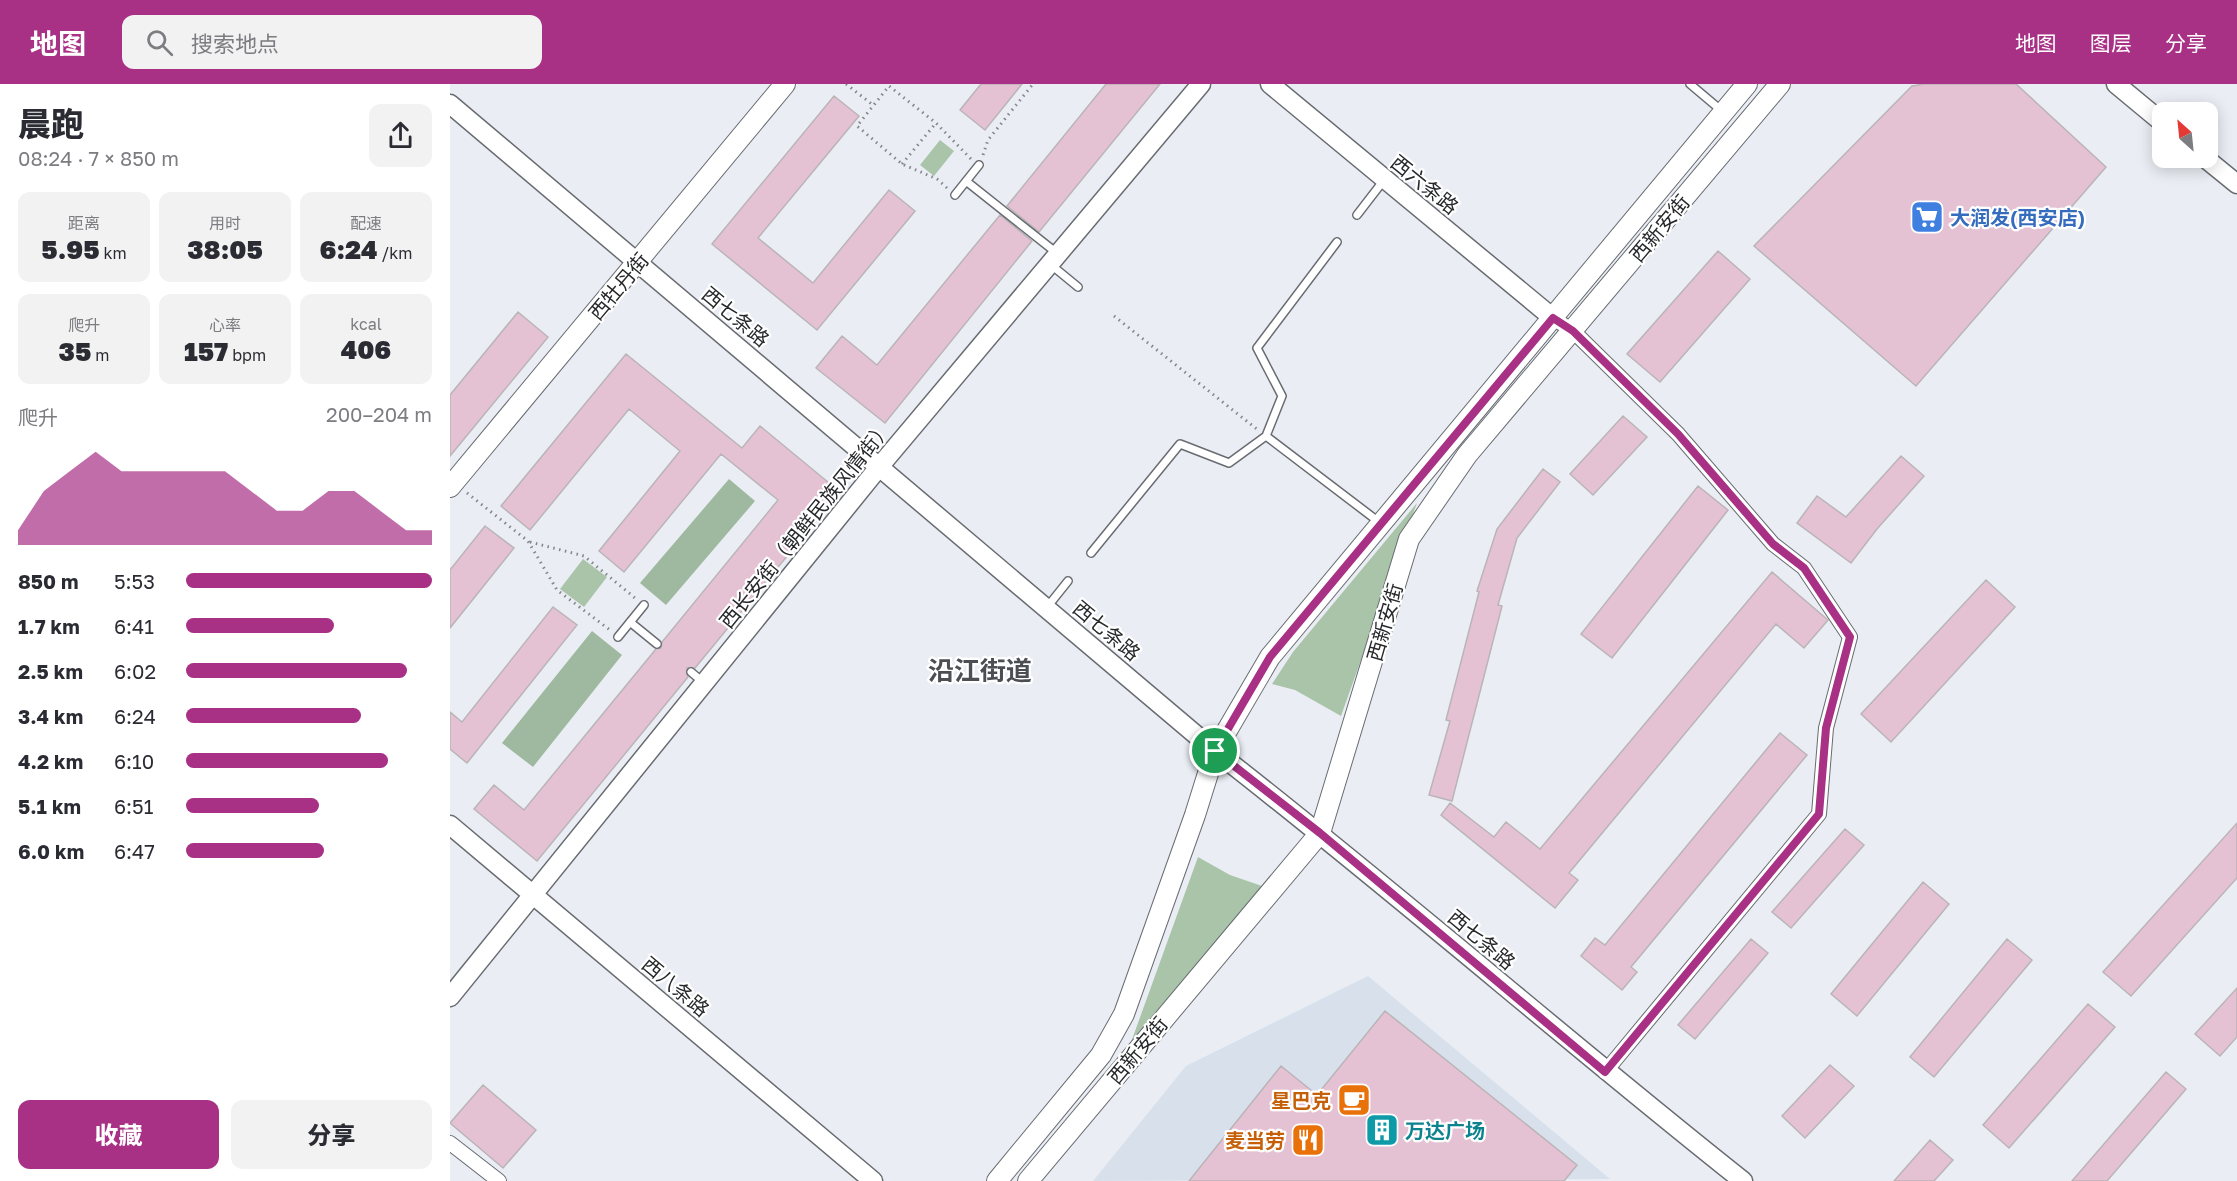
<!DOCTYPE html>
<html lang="zh">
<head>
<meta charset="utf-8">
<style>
	body { margin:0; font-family:"Golos Text","Noto Sans SC",sans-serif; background:#f2f2f3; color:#2b2b33; height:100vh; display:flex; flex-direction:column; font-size:22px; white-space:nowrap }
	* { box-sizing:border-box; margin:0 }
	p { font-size:20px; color:#7c7c81 }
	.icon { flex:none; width:33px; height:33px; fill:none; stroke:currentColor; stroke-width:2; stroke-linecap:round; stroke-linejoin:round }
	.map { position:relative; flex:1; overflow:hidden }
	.panel { display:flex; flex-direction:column; background:#fff; width:450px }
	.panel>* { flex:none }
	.needle { width:39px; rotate:333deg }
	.tools { position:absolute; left:1702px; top:18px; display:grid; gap:12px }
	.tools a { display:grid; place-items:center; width:66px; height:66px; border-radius:12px; background:#fff; box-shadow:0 3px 15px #0003; font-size:30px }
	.pin { position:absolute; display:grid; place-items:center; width:51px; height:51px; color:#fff; margin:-26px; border:3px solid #fff; border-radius:50%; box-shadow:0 2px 6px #0007 }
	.round { display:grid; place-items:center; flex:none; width:63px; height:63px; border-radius:12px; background:#f2f2f3 }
	.overview { display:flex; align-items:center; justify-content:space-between; height:102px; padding:0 18px }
	h1 { font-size:33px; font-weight:800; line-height:45px }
	.stats { display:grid; grid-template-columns:repeat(3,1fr); gap:9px; height:102px; padding:6px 18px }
	.stats div { display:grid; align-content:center; border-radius:12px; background:#f2f2f3; text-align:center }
	.stats b { font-size:26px; font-weight:800 }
	.stats small { font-size:16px; font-weight:400 }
	.stats p { font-size:16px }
	.chart { height:168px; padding:12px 18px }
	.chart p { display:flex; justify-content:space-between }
	.chart svg { width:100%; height:108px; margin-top:6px; fill:#a83085; opacity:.7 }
	.action { display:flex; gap:12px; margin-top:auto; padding:12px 18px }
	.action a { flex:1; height:69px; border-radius:12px; background:#a83085; color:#fff; font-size:24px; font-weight:800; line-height:69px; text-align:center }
	.action a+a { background:#f2f2f3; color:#2b2b33 }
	ul { padding:0 18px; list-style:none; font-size:20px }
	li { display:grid; grid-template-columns:96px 72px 1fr; align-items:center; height:45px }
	li i { height:15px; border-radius:8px; background:#a83085 }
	header { display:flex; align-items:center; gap:36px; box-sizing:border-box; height:84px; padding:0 30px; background:#a83085; color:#fff }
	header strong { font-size:28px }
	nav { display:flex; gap:33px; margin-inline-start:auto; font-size:21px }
	.search { width:420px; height:54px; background:#f2f2f3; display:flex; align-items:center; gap:15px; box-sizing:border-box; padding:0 21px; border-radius:12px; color:#7c7c81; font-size:22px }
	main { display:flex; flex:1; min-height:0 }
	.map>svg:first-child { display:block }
	.built { fill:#d7e0eb }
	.green { fill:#aac4aa }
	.forest { fill:#9eb99f }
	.building { fill:#e5c2d3; stroke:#bab4b7; stroke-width:1.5 }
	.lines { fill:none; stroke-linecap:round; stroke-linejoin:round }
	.service-casing { stroke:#686c71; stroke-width:10 }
	.minor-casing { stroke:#686c71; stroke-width:16 }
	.tertiary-casing { stroke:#686c71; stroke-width:21 }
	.secondary-casing { stroke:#686c71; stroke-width:22 }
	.path { stroke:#838689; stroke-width:3; stroke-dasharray:1.5 4.5; stroke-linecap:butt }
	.service { stroke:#fff; stroke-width:7 }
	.minor { stroke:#fff; stroke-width:14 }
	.tertiary { stroke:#fff; stroke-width:18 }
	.secondary { stroke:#fff; stroke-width:20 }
	.route-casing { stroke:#fff; stroke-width:12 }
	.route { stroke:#a83085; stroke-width:8 }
	.labels { text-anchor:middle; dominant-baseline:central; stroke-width:4.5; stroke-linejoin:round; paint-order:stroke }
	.street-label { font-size:20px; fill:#27282a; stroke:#fff }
	.shop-label { font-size:20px; font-weight:bold; fill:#366cbe; stroke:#fff; text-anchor:start }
	.food-label { font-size:20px; font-weight:bold; fill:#c56008; stroke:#fff; text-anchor:end }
	.culture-label { font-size:20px; font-weight:bold; fill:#0d838f; stroke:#fff; text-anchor:start }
	.district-label { font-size:26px; font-weight:bold; fill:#4b4e53; stroke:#fff }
</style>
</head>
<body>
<header>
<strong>地图</strong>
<div class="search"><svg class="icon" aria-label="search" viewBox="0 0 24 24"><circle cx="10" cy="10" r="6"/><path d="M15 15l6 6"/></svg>搜索地点</div>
<nav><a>地图</a><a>图层</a><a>分享</a></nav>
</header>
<main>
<section class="panel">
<div class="overview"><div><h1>晨跑</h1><p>08:24 · 7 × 850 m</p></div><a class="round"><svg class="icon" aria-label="share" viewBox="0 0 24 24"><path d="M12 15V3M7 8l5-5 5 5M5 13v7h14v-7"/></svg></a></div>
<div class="stats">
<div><p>距离</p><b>5.95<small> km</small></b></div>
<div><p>用时</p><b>38:05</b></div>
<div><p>配速</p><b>6:24<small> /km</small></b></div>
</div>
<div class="stats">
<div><p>爬升</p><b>35<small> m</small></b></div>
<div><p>心率</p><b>157<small> bpm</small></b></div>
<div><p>kcal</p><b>406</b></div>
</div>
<div class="chart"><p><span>爬升</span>200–204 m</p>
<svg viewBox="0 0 160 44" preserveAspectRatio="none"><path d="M0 44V38L10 22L20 14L30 6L40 14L50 14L60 14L70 14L80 14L90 22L100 30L110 30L120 22L130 22L140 30L150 38L160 38V44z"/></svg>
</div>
<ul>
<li><b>850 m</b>5:53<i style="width:100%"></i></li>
<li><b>1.7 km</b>6:41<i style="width:60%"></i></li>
<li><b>2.5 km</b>6:02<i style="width:90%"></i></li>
<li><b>3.4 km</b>6:24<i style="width:71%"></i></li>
<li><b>4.2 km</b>6:10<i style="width:82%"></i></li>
<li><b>5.1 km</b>6:51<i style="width:54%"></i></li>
<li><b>6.0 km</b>6:47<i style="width:56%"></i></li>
</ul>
<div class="action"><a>收藏</a><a>分享</a></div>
</section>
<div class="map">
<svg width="1787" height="1097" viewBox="0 0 1787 1097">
	<rect width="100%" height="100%" fill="#eaeef4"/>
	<path class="built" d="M918,892L1160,1095L643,1097L736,982Z"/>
	<path class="green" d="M490,56L504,67L484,92L470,81Z
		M967,419L891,632L845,606L822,600L843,568Z
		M133,475L157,493L134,523L110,505Z
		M748,773L780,791L812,802L680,961Z"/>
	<path class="forest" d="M279,395L305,417L216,521L190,499Z
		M142,547L172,571L83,683L52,659Z"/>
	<path class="building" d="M531,0H572L535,46L510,26Z
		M656,0H710L589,148L557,122Z
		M1474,0H1566L1656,83L1466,302L1304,162L1462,2Z
		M384,12L409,32L308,154L363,199L439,106L465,127L367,246L262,160Z
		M550,131L582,157L435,339L366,284L392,252L427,281Z
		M1268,167L1300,195L1210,298L1177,270Z
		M68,228L98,253L0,372V311Z
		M176,270L292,364L310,342L390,408L245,584H237L238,593L87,777L24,725L44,701L74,726L206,565L211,564L212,558L328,416L271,370L174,488L149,467L230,367L179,325L80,446L51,422Z
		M1173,332L1197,353L1143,411L1120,390Z
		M1451,372L1474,392L1427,445L1401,479L1347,439L1367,412L1396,433Z
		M1093,385L1110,398L1067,454L1048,521L1052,522L1002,717L979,711L1000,637L996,636L1029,508L1027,507L1047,445Z
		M1248,402L1278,426L1162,574L1131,550Z
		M35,442L64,464L0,544V486Z
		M1322,488L1378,536L1354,564L1326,540L1119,789L1128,796L1105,824L991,731L1000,719L1044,753L1056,738L1090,765Z
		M1536,496L1565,523L1441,658L1411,630Z
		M103,523L127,541L17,679L0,665V628L12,638Z
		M1330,649L1357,671L1181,883L1187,888L1172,906L1131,872L1145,854L1155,861Z
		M1787,739V794L1681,912L1653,888Z
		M1395,745L1414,761L1341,844L1322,828Z
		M1473,798L1499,820L1407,932L1381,910Z
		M1301,855L1318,869L1245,955L1228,941Z
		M1557,855L1582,876L1484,993L1460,973Z
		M1787,904V953L1770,972L1745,950Z
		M1638,920L1665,943L1559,1064L1533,1041Z
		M935,927L1127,1081L1114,1097H739L831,982L867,1011Z
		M1380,981L1404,1002L1355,1054L1332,1032Z
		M1716,988L1736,1005L1657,1097H1622Z
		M33,1001L86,1046L53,1084L0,1039Z
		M1480,1056L1503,1076L1484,1097H1444Z"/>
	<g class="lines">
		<defs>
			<path id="service" d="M1240,0L1272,27
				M516,97L608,170
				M505,111L529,81
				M907,131L934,96
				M600,180L628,203
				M816,352L929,438
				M641,469L730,360L779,379L816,352L832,312L807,264L887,158
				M598,522L618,497
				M180,538L207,560
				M168,553L194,521
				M241,588L253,598"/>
			<path id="minor" d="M1103,234L1123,247L1228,350L1323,460L1354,484L1400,553L1376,644L1369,730L1155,988
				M0,1059L49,1097"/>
			<path id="tertiary" d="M820,0L1103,234
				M1666,0L1713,39
				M0,20L765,667C944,806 1115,956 1293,1097
				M1755,74L1787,100
				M0,741L423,1097
				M0,913L429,383L751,0"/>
			<path id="secondary" d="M0,403L335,0
				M547,1097L651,971L674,930L745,731L765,667L820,573L1297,0
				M578,1097L870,749L959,455L1017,371L1330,0"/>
		</defs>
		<use href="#service" class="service-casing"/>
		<use href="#minor" class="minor-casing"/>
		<use href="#tertiary" class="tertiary-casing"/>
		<use href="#secondary" class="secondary-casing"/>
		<path class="path" d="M396,0L423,21
			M533,71L538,56L583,0
			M452,80L486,39
			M497,104L487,95L452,80L407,42L439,2L486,39L521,75
			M664,232L808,346
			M17,409L78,457L107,506L160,546
			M80,458L134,472L185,514"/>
		<use href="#service" class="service"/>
		<use href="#minor" class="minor"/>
		<use href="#tertiary" class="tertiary"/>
		<use href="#secondary" class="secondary"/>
	</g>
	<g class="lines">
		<defs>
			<path id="route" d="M1103,234L1123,247L1228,350L1323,460L1354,484L1400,553L1376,644L1369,730L1155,988L870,749L765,667L820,573Z"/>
		</defs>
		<use href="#route" class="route-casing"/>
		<use href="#route" class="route"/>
	</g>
	<defs>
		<symbol id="supermarket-square" viewBox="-11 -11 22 22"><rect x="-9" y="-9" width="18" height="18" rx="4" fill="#3f7fe0" stroke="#fff"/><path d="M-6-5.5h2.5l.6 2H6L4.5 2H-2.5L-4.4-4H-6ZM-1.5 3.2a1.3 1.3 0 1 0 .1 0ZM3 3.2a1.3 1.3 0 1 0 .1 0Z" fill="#fff"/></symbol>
		<symbol id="cafe-square" viewBox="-11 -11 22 22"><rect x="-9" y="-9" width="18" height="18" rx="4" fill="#e8710a" stroke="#fff"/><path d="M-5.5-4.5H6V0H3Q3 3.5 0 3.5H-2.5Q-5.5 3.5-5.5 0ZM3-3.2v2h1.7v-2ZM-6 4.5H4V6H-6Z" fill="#fff"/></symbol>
		<symbol id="building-square" viewBox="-11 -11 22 22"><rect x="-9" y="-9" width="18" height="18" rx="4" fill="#0f9aa8" stroke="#fff"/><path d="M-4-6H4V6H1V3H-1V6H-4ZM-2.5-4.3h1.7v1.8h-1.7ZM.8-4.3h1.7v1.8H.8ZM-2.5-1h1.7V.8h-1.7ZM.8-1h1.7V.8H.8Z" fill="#fff"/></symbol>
		<symbol id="restaurant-square" viewBox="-11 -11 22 22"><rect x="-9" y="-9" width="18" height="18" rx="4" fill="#e8710a" stroke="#fff"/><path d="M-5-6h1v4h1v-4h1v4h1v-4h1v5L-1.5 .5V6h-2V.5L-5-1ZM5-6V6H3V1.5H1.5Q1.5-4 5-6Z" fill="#fff"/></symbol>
	</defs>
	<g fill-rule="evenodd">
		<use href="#supermarket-square" x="1458" y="114" width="38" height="38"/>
		<use href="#cafe-square" x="885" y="997" width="38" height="38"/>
		<use href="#building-square" x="913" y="1027" width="38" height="38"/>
		<use href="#restaurant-square" x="839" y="1037" width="38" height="38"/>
	</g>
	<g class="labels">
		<g class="street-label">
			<text transform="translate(975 100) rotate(39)">西六条路</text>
			<text transform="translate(1209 144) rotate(-50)">西新安街</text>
			<text transform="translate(168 202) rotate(-50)">西牡丹街</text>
			<text transform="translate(286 232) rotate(40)">西七条路</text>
			<text transform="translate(355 440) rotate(-51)">西长安街（朝鲜民族风情街）</text>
			<text transform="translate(934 538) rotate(-74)">西新安街</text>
			<text transform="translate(657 546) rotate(40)">西七条路</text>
			<text transform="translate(1032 855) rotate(40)">西七条路</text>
			<text transform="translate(226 902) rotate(40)">西八条路</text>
			<text transform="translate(687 966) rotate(-50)">西新安街</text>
		</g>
		<g class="shop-label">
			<text x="1500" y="133">大润发(西安店)</text>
		</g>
		<g class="food-label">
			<text x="881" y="1016">星巴克</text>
			<text x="835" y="1056">麦当劳</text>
		</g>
		<g class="culture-label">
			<text x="955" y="1046">万达广场</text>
		</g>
		<g class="district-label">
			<text x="530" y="586">沿江街道</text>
		</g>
	</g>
</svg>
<div class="tools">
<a><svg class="needle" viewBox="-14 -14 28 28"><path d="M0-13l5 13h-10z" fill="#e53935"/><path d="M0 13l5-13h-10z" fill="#7c7c81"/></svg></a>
</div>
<div class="pin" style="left:765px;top:667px;background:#1e9e55"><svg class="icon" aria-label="arrive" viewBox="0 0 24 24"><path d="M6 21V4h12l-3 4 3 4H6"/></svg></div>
</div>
</main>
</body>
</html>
